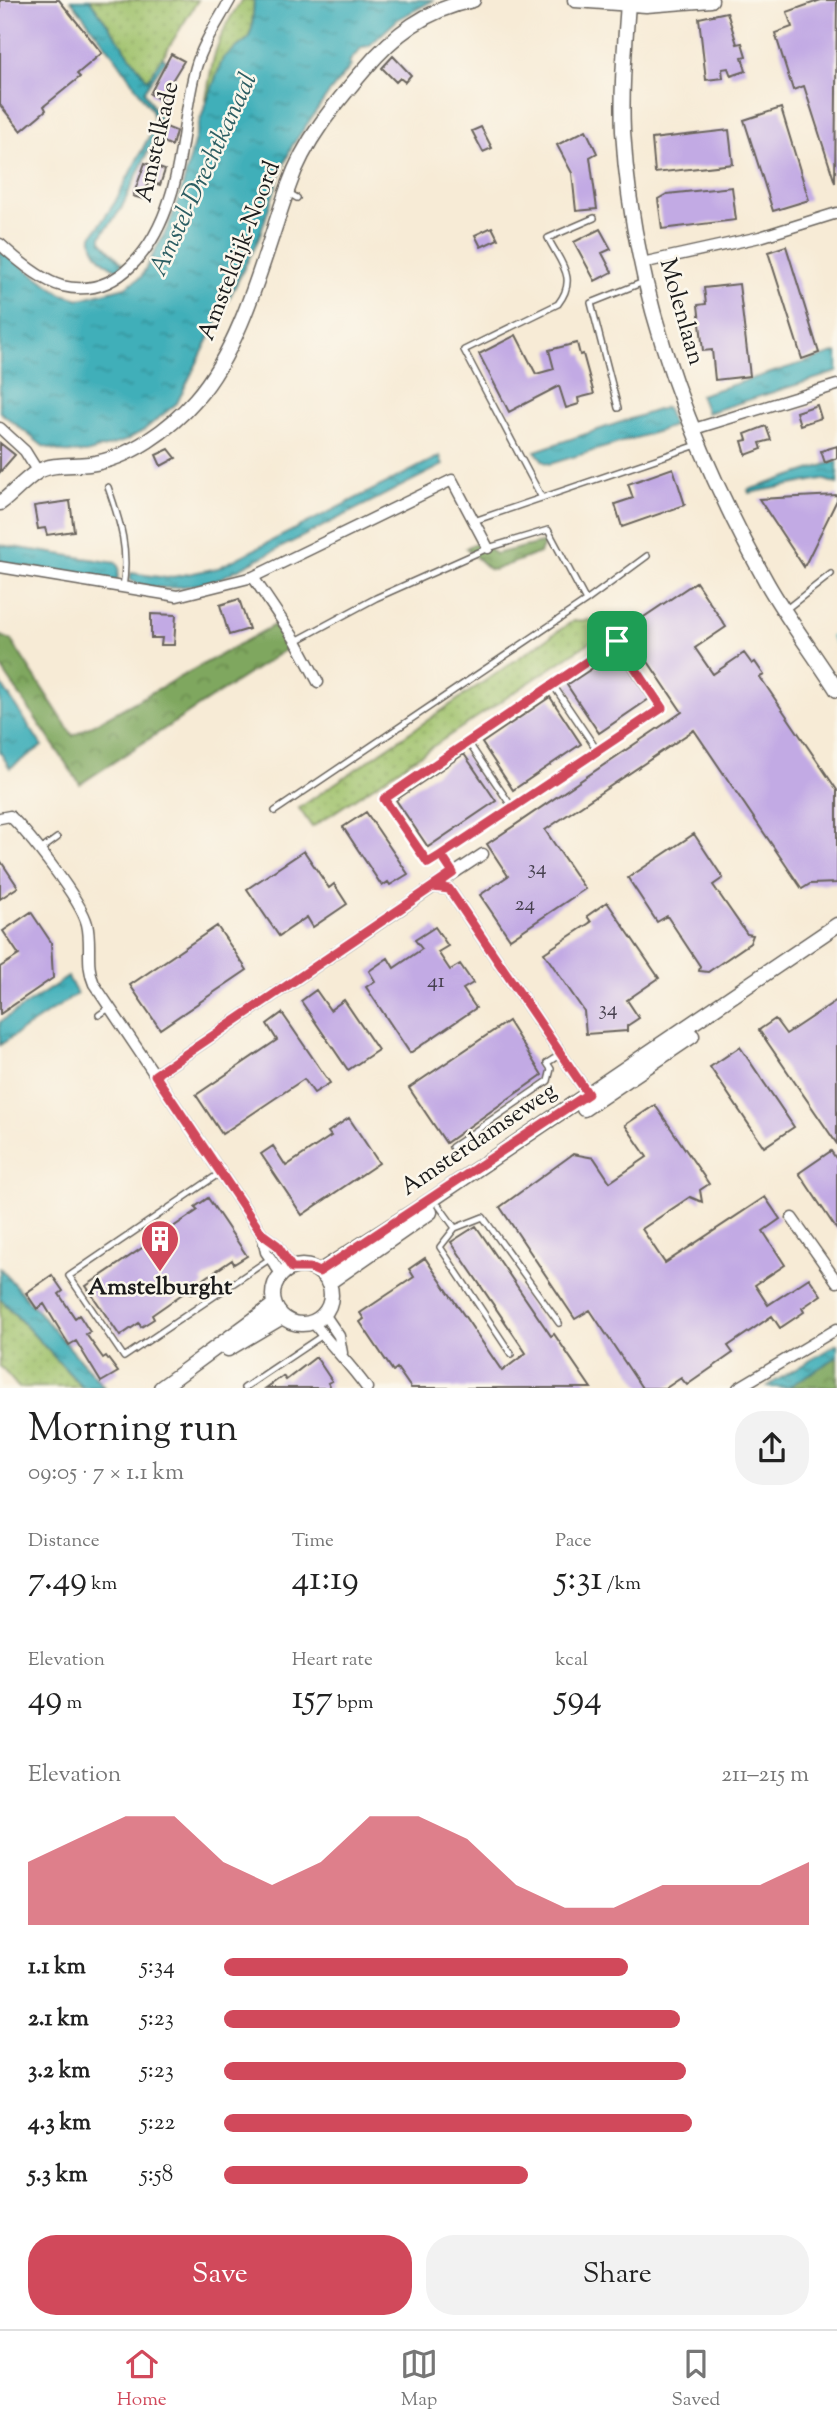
<!DOCTYPE html>
<html lang="en">
<head>
<meta charset="utf-8">
<style>
	body { margin:0; font-family:"Sorts Mill Goudy",serif; background:#f2f2f2; color:#222; height:100vh; display:flex; flex-direction:column; font-size:26px; white-space:nowrap }
	* { box-sizing:border-box; margin:0 }
	p { font-size:23px; color:#767676 }
	.icon { flex:none; width:38px; height:38px; fill:none; stroke:currentColor; stroke-width:2; stroke-linecap:round; stroke-linejoin:round }
	.map { position:relative; height:1388px; overflow:hidden }
	.side { display:flex; flex-direction:column; background:#fff; flex:1 }
	.side>* { flex:none }
	.pin { position:absolute; display:grid; place-items:center; width:60px; height:60px; color:#fff; margin:-30px; border-radius:14px; box-shadow:0 4px 10px #0006 }
	.round { display:grid; place-items:center; flex:none; width:74px; height:74px; border-radius:28px; background:#f2f2f2 }
	.head { display:flex; align-items:center; justify-content:space-between; height:119px; padding:0 28px }
	h1 { font-size:38px; font-weight:600; line-height:52px }
	.metrics { display:grid; grid-template-columns:repeat(3,1fr); gap:10px; height:119px; padding:7px 28px }
	.metrics div { display:grid; align-content:center }
	.metrics b { font-size:35px; font-weight:600 }
	.metrics small { font-size:19px; font-weight:400 }
	.metrics p { font-size:19px }
	.chart { height:196px; padding:14px 28px }
	.chart p { display:flex; justify-content:space-between }
	.chart svg { width:100%; height:126px; margin-top:7px; fill:#d1495b; opacity:.7 }
	.primary-button { display:flex; gap:14px; margin-top:auto; padding:14px 28px }
	.primary-button a { flex:1; height:80px; border-radius:28px; background:#d1495b; color:#fff; font-size:28px; font-weight:600; line-height:80px; text-align:center }
	.primary-button a+a { background:#f2f2f2; color:#222 }
	ul { padding:0 28px; list-style:none; font-size:23px }
	li { display:grid; grid-template-columns:112px 84px 1fr; align-items:center; height:52px }
	li i { height:18px; border-radius:9px; background:#d1495b }
	.menu { display:flex; justify-content:space-around; align-items:center; height:98px; border-top:2px solid #e0e0e0; background:#fff; font-size:19px; color:#767676 }
	.menu a { display:grid; justify-items:center; gap:4px }
	.menu .current { color:#d1495b }
	.map>svg:first-child { display:block }
	.grass { fill:url(#grass-dots); stroke:#5e6e43; stroke-width:2 }
	.forest { fill:url(#forest-crowns); stroke:#4e623d; stroke-width:2 }
	.water { fill:url(#water-ripples); stroke:#2e666a; stroke-width:2 }
	.lines { fill:none; stroke-linecap:round; stroke-linejoin:round }
	.stream { stroke:#3fafb9; stroke-width:3.5 }
	.building { fill:#c2aae4 }
	.service-casing { stroke:#69645d; stroke-width:8 }
	.minor-casing { stroke:#69645d; stroke-width:13 }
	.tertiary-casing { stroke:#69645d; stroke-width:17 }
	.service { stroke:#fff; stroke-width:5 }
	.minor { stroke:#fff; stroke-width:10 }
	.tertiary { stroke:#fff; stroke-width:14 }
	.route-casing { stroke:#fff; stroke-width:14 }
	.route { stroke:#d1495b; stroke-width:9 }
	.labels { text-anchor:middle; dominant-baseline:central; stroke-width:5; stroke-linejoin:round; paint-order:stroke }
	.number-label { font-size:21px; fill:#46404e }
	.street-label { font-size:24px; fill:#1c1c1c; stroke:#fbf7ec }
	.poi-label { font-size:24px; font-weight:bold; fill:#1c1c1c; stroke:#fbf7ec }
	.water-label { font-size:26px; font-style:italic; fill:#2c5e63; stroke:#fbf7ec }
</style>
</head>
<body>
<div class="map">
<svg width="837" height="1388" viewBox="0 0 837 1388">
	<defs>
		<pattern id="grass-dots" width="8" height="8" patternUnits="userSpaceOnUse" patternTransform="scale(1.75)"><rect width="8" height="8" fill="#9fc16a"/><path d="M2 2h.1M6 6h.1" fill="none" stroke="#88a55b" stroke-width="1.8" stroke-linecap="round"/></pattern>
		<pattern id="forest-crowns" width="20" height="18" patternUnits="userSpaceOnUse" patternTransform="scale(1.75)"><rect width="20" height="18" fill="#7fa75e"/><path d="M2 6a3 3 0 1 1 6 0M12 15a3 3 0 1 1 6 0" fill="none" stroke="#67874d"/></pattern>
		<pattern id="water-ripples" width="26" height="14" patternUnits="userSpaceOnUse" patternTransform="scale(1.75)"><rect width="26" height="14" fill="#3fafb9"/><path d="M2 4q2-2 4 0t4 0M15 11q2-2 4 0t4 0" fill="none" stroke="#348e96"/></pattern>
	</defs>
	<rect width="100%" height="100%" fill="#fbf7ec"/>
	<filter id="ink" filterUnits="userSpaceOnUse"><feTurbulence type="fractalNoise" baseFrequency=".0143" numOctaves="2"/><feDisplacementMap in="SourceGraphic" scale="14" xChannelSelector="R" yChannelSelector="G"/><feConvolveMatrix kernelMatrix="1 2 1 2 8 2 1 2 1" color-interpolation-filters="sRGB"/></filter>
	<filter id="wash" filterUnits="userSpaceOnUse"><feTurbulence type="fractalNoise" baseFrequency=".00686" numOctaves="4" result="noise"/><feDisplacementMap in="SourceGraphic" scale="28" xChannelSelector="R" yChannelSelector="G"/><feGaussianBlur stdDeviation="1.57" result="paint"/><feColorMatrix in="noise" values="0 0 0 0 0 0 0 0 0 0 0 0 0 0 0 0 0 1.4 0 .05"/><feComposite in="paint" operator="in"/></filter>
	<g filter="url(#wash)">
		<rect width="100%" height="100%" fill="#f7ebd6"/>
		<path class="grass" d="M90,0H198L149,79H146Z
			M242,0H254L252,28L248,39L240,45L205,108C211,64 215,37 242,0Z
			M590,620L597,623L605,632L312,827L299,808L573,621Z
			M0,1298L82,1387H18L0,1366Z"/>
		<path class="forest" d="M480,541L495,554L545,542L540,553L494,570L489,569L466,548Z
			M274,625L288,648L80,784L0,666V635L11,640L73,736Z
			M837,1349V1387H774Z"/>
		<path class="water" d="M71,0H90L146,78L149,79L162,57L166,60L144,91L162,122L121,209L101,236V241L122,263L120,270C107,268 90,250 92,236L115,202L155,125L152,111L118,61Z
			M254,0H434L398,19L369,46L362,47L349,62L351,66L328,94L292,146L280,174L259,238L177,403L144,430L125,441L86,453L62,452L43,446L0,412V251L62,294L80,299L125,287L141,277L168,227L181,193L199,123L223,58L248,39L252,28Z
			M837,352V372L707,413L700,395Z
			M666,407L673,426L662,430L550,464L544,462L535,451Z
			M440,456L443,465L215,581C190,586 153,594 130,580L131,573L167,578L218,568Z
			M837,461V484L822,479L749,493L748,490Z
			M0,545L116,563L119,568L117,581L0,563Z
			M0,682L42,746L10,768L0,752Z
			M68,977L77,994L0,1045V1022Z
			M0,1268L104,1387H82L0,1298Z
			M837,1344V1357L788,1387H766Z"/>
		<g class="lines">
			<path class="stream" d="M832,637L837,644"/>
		</g>
		<g id="blocks">
			<path class="building" d="M0,0H59L102,53L77,74L80,77L44,106L46,110L21,131L0,105Z
				M821,0H837L835,183L804,86L793,90L775,33L792,27L787,12Z
				M727,12L737,44L742,43L746,56L742,57L746,71L731,76L728,68L722,69L723,78L706,80L699,18Z
				M171,54L184,61L160,100L150,94Z
				M393,56L411,75L405,82L400,78L396,82L382,68Z
				M781,108L809,200L773,211L744,120Z
				M161,125L176,131L172,146L156,138Z
				M481,127L492,148L483,152L472,131Z
				M586,130L597,153L590,157L597,209L576,211L572,173L557,145Z
				M729,130L733,164L655,173L652,139Z
				M145,163L165,170L160,185L149,181L143,199L133,196Z
				M732,187L736,220L662,229L658,199L667,194Z
				M492,227L498,239L481,247L475,235Z
				M600,229L611,249L602,253L612,272L595,281L574,242Z
				M786,246L819,353L802,359L768,252Z
				M739,284L750,376L715,380L712,350L703,351L698,305L706,304L704,288Z
				M516,335L536,374L554,369L549,350L577,343L580,355L583,354L594,394L578,398L579,404L566,408L559,386L509,412L479,354Z
				M817,405L821,418L800,425L796,412Z
				M766,426L771,440L760,443L762,449L746,455L742,441L747,440L745,434Z
				M0,443L15,455L0,472Z
				M837,446V458L825,463L821,451Z
				M169,449L176,458L161,466L156,455Z
				M673,468L685,505L622,527L615,504L633,498L628,484Z
				M837,495V500L804,567L759,499Z
				M70,501L74,531L47,535L45,528L38,529L34,506Z
				M696,582L726,627L695,648L713,674L744,653L752,664L755,662L764,675L760,677L837,790V883L810,884L802,889L694,730L545,830L585,889L510,939L480,895L508,876L487,844L682,712L626,629Z
				M239,599L249,629L229,635L220,605Z
				M151,614L176,615L174,645H161L162,638H151Z
				M617,652L649,699L599,733L567,685Z
				M550,697L581,744L513,790L482,743Z
				M464,754L496,801L428,847L396,800Z
				M366,812L408,874L390,885L388,882L382,886L343,827Z
				M694,834L723,878L713,885L747,934L753,935L750,943L708,972L699,971L700,966L667,916L657,922L628,878Z
				M304,851L329,888L334,884L347,904L313,927L307,917L279,936L247,889Z
				M0,860L18,887L0,899Z
				M607,902L659,978L627,1000L639,1018L627,1026V1031L586,1034L584,1011L544,953L591,922L587,916Z
				M31,912L51,942L53,978L0,1014V967L19,955L3,931Z
				M217,926L247,970L160,1029L130,985Z
				M435,927L448,946L438,952L450,970L460,964L473,983L463,989L476,1008L410,1053L366,987L375,981L369,971L388,958L394,968L422,949L415,940Z
				M316,990L330,1010L344,1000L378,1050L348,1070L301,1001Z
				M837,1000V1144L759,1030L775,1019L786,1034Z
				M282,1013L330,1083L314,1093L304,1079L222,1134L196,1095L277,1040L267,1024Z
				M508,1021L542,1075L446,1143L409,1088Z
				M740,1047L794,1127L764,1147L710,1067Z
				M655,1105L709,1184L700,1190L702,1202L690,1197L642,1229L665,1263L765,1197L780,1219L763,1231L785,1265L755,1285L768,1305L809,1278L821,1295L802,1308L804,1312L780,1328L772,1316L728,1346L733,1353L687,1385L681,1378L666,1388H642L590,1310L575,1319L500,1207L573,1154L594,1158L610,1182L647,1157L625,1125Z
				M349,1118L379,1163L302,1215L261,1154L273,1146L286,1166L331,1136L328,1132Z
				M831,1151L837,1160V1230L799,1173Z
				M208,1198L247,1256L234,1264L232,1260L201,1281L204,1285L191,1294L188,1290L152,1315L154,1319L141,1327L139,1323L120,1336L86,1286L198,1210L195,1207Z
				M476,1226L551,1336L554,1334L591,1388H411L397,1368L393,1371L360,1322L364,1319L360,1313L414,1277L409,1269L425,1258L502,1371L526,1353L451,1242Z
				M52,1275L63,1291L59,1294L75,1318L79,1315L90,1332L86,1334L103,1358L106,1356L118,1372L101,1382L76,1341L69,1345L44,1304L37,1309L26,1293Z
				M316,1357L332,1381L328,1383L331,1388H266L283,1376L286,1380Z"/>
		</g>
	</g>
	<g filter="url(#ink)">
		<use href="#blocks" fill-opacity="0" stroke="#69645d" stroke-width="2"/>
		<g class="lines">
			<defs>
				<path id="service" d="M287,192L297,198
					M618,408L591,303L646,281
					M108,487C121,524 129,549 123,588
					M542,498L464,350L558,304C578,278 561,264 548,238L594,218
					M474,521L697,445
					M785,610L831,574
					M296,641L376,598L488,548L548,530L586,601
					M617,641L662,708L428,863L384,799Z
					M553,685L597,750
					M468,742L512,807
					M275,811L586,601L647,556
					M39,851L57,838
					M441,855L453,873
					M99,1015L109,1008
					M452,1147L548,1081L551,1069L547,1063L561,1054
					M220,1173L69,1276L124,1357L271,1258
					M439,1206L455,1228L440,1247L511,1354
					M455,1228L483,1217L559,1323
					M244,1388L323,1335"/>
				<path id="minor" d="M0,244C16,259 40,280 62,286C119,300 155,246 170,198C184,156 184,109 196,67C203,43 218,22 230,0
					M642,263L760,237L837,213
					M0,428L25,451L38,472
					M694,429L837,385
					M0,567L177,596L253,577L452,480L488,548
					M253,577L296,641L318,682
					M0,818L10,816C29,834 81,900 87,924C92,945 85,964 94,984L155,1075
					M433,887L483,854
					M792,1218L837,1282
					M262,1234L266,1252L282,1275
					M292,1268L277,1245L262,1234L155,1075L433,887L449,889L588,1094
					M324,1314L339,1336L342,1353
					M313,1322C330,1345 350,1364 367,1388
					M738,1388L837,1329"/>
				<path id="tertiary" d="M575,0L646,5L711,0
					M628,3C625,46 621,89 623,131C632,290 690,445 767,583C788,620 814,654 837,690
					M0,503C13,494 23,481 37,472C52,463 72,466 89,464C129,459 170,429 196,399C243,346 265,251 289,185C304,141 334,105 364,70C394,34 426,10 473,0
					M584,1109L692,1036
					M273 1295a29 29 0 1 1 58 0a29 29 0 1 1-58 0Z
					M319,1272L430,1201L837,925
					M328,1283L430,1212
					M228,1349L282,1317
					M161,1388L274,1305"/>
			</defs>
			<use href="#service" class="service-casing"/>
			<use href="#minor" class="minor-casing"/>
			<use href="#tertiary" class="tertiary-casing"/>
			<use href="#service" class="service"/>
			<use href="#minor" class="minor"/>
			<use href="#tertiary" class="tertiary"/>
		</g>
	</g>
	<g class="lines" filter="url(#ink)">
		<defs>
			<path id="route" d="M617,641L384,799L428,863L441,855L453,873L433,887L449,889L588,1094L319,1272L310,1268H292L277,1245L262,1234L155,1075L453,873L441,855L662,708L617,641"/>
		</defs>
		<use href="#route" class="route-casing"/>
		<use href="#route" class="route"/>
	</g>
	<defs>
		<symbol id="building-pin" viewBox="-11 -11 22 30"><path d="M0 17L-7.5 6A9.5 9.5 0 1 1 7.5 6Z" fill="#d1495b" stroke="#fbf7ec"/><path d="M-4-6H4V6H1V3H-1V6H-4ZM-2.5-4.3h1.7v1.8h-1.7ZM.8-4.3h1.7v1.8H.8ZM-2.5-1h1.7V.8h-1.7ZM.8-1h1.7V.8H.8Z" fill="#fff"/></symbol>
	</defs>
	<g fill-rule="evenodd">
		<use href="#building-pin" x="138" y="1217" width="44" height="60"/>
	</g>
	<g class="labels">
		<g class="number-label">
			<text x="537" y="869">34</text>
			<text x="525" y="905">24</text>
			<text x="436" y="982">41</text>
			<text x="608" y="1010">34</text>
		</g>
		<g class="street-label">
			<text transform="translate(158 142) rotate(-77)">Amstelkade</text>
			<text transform="translate(240 251) rotate(-69)">Amsteldijk-Noord</text>
			<text transform="translate(681 312) rotate(74)">Molenlaan</text>
			<text transform="translate(479 1140) rotate(-34)">Amsterdamseweg</text>
		</g>
		<g class="poi-label">
			<text x="160" y="1288">Amstelburght</text>
		</g>
		<g class="water-label">
			<text transform="translate(204 175) rotate(-65)">Amstel-Drechtkanaal</text>
		</g>
	</g>
</svg>
<div class="pin" style="left:617px;top:641px;background:#1e9e55"><svg class="icon" aria-label="arrive" viewBox="0 0 24 24"><path d="M6 21V4h12l-3 4 3 4H6"/></svg></div>
</div>
<section class="side">
<div class="head"><div><h1>Morning run</h1><p>09:05 · 7 × 1.1 km</p></div><a class="round"><svg class="icon" aria-label="share" viewBox="0 0 24 24"><path d="M12 15V3M7 8l5-5 5 5M5 13v7h14v-7"/></svg></a></div>
<div class="metrics">
<div><p>Distance</p><b>7.49<small> km</small></b></div>
<div><p>Time</p><b>41:19</b></div>
<div><p>Pace</p><b>5:31<small> /km</small></b></div>
</div>
<div class="metrics">
<div><p>Elevation</p><b>49<small> m</small></b></div>
<div><p>Heart rate</p><b>157<small> bpm</small></b></div>
<div><p>kcal</p><b>594</b></div>
</div>
<div class="chart"><p><span>Elevation</span>211–215 m</p>
<svg viewBox="0 0 160 44" preserveAspectRatio="none"><path d="M0 44V22L10 14L20 6L30 6L40 22L50 30L60 22L70 6L80 6L90 14L100 30L110 38L120 38L130 30L140 30L150 30L160 22V44z"/></svg>
</div>
<ul>
<li><b>1.1 km</b>5:34<i style="width:69%"></i></li>
<li><b>2.1 km</b>5:23<i style="width:78%"></i></li>
<li><b>3.2 km</b>5:23<i style="width:79%"></i></li>
<li><b>4.3 km</b>5:22<i style="width:80%"></i></li>
<li><b>5.3 km</b>5:58<i style="width:52%"></i></li>
</ul>
<div class="primary-button"><a>Save</a><a>Share</a></div>
</section>
<nav class="menu">
<a class="current"><svg class="icon" aria-label="home" viewBox="0 0 24 24"><path d="M3 11l9-7 9 7M6 9v11h12V9"/></svg>Home</a>
<a><svg class="icon" aria-label="map" viewBox="0 0 24 24"><path d="M3 6l6-2 6 2 6-2v14l-6 2-6-2-6 2zM9 4v14M15 6v14"/></svg>Map</a>
<a><svg class="icon" aria-label="saved" viewBox="0 0 24 24"><path d="M7 4h10v16l-5-4-5 4z"/></svg>Saved</a>
</nav>
</body>
</html>
